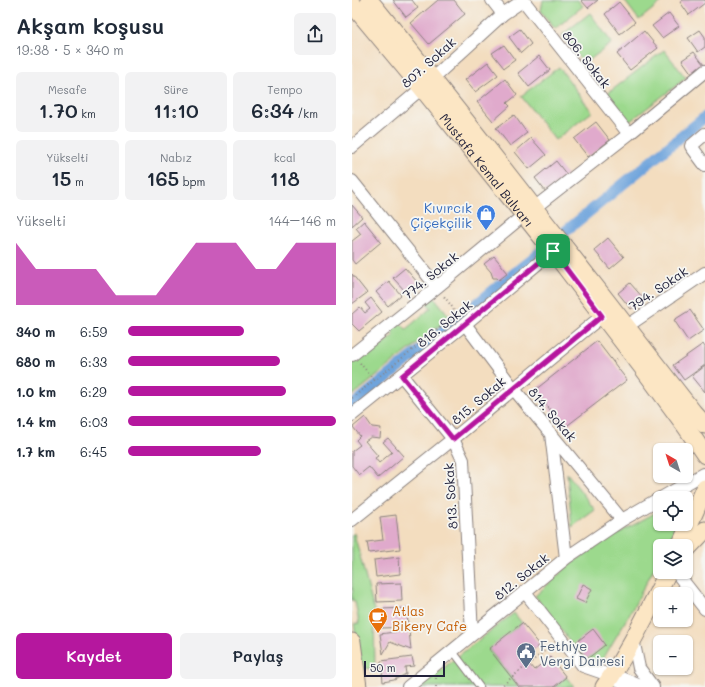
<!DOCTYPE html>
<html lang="tr">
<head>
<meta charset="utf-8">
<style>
	body { margin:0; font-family:Mali,sans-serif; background:#f2f2f3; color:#1f2937; height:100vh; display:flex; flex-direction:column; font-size:15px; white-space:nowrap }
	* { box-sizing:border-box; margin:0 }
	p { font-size:13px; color:#747a83 }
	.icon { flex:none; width:22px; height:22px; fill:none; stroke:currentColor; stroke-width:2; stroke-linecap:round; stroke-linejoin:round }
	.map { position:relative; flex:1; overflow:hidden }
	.drawer { display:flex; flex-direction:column; background:#fff; width:352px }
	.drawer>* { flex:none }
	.needle { width:26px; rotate:321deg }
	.controls { position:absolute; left:301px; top:443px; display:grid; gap:8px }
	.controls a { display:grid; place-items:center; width:40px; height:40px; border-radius:6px; background:#fff; box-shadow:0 1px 3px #0004; font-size:20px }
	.scale { position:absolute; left:12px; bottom:10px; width:81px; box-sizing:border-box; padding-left:4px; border:2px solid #22223b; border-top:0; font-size:11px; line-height:14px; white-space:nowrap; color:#22223b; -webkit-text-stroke:3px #f6f6f2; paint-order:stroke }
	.pin { position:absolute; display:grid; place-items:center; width:34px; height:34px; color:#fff; margin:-17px; border-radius:8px; box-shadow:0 2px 6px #0006 }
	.round { display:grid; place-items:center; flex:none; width:42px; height:42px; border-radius:6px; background:#f2f2f3 }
	.head { display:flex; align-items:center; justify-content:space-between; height:68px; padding:0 16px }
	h1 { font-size:22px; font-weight:600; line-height:30px }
	.metrics { display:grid; grid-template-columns:repeat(3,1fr); gap:6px; height:68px; padding:4px 16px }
	.metrics div { display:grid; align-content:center; border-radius:6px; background:#f2f2f3; text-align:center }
	.metrics b { font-size:20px; font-weight:600 }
	.metrics small { font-size:11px; font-weight:400 }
	.metrics p { font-size:11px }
	.chart { height:112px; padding:8px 16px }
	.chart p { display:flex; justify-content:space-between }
	.chart svg { width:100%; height:72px; margin-top:4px; fill:#b5179e; opacity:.7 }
	.action { display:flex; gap:8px; margin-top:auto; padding:8px 16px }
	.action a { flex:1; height:46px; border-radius:6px; background:#b5179e; color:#fff; font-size:16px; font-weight:600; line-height:46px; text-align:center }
	.action a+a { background:#f2f2f3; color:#1f2937 }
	ul { padding:0 16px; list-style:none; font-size:13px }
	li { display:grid; grid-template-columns:64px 48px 1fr; align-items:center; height:30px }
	li i { height:10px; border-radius:5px; background:#b5179e }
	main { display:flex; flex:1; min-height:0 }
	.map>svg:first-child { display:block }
	.green { fill:#9cd98d; stroke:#5f7e64 }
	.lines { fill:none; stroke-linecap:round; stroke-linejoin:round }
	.canal { stroke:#6fa4dc; stroke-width:11 }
	.building { fill:#e0aacc }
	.service-casing { stroke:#8a807d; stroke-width:8 }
	.minor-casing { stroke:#8a807d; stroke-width:14 }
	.tertiary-casing { stroke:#8a807d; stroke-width:17 }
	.secondary-casing { stroke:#8a807d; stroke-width:19 }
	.path { stroke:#8a807d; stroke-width:2; stroke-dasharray:1 3; stroke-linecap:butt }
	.service { stroke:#fff; stroke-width:6 }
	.minor { stroke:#fff; stroke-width:12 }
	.tertiary { stroke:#fff; stroke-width:15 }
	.secondary { stroke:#fce6c4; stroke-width:17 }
	.route-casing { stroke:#fff; stroke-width:8 }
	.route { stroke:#b5179e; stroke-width:5 }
	.labels { text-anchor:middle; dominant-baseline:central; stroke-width:3.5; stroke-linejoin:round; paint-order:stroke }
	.street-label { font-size:13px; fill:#22223b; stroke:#f6f6f2 }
	.shop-label { font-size:13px; fill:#366cbe; stroke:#f6f6f2; text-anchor:end }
	.food-label { font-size:13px; fill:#c56008; stroke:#f6f6f2; text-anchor:start }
	.service-label { font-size:13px; fill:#4e5e75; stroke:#f6f6f2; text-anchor:start }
</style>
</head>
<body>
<main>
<section class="drawer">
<div class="head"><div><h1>Akşam koşusu</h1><p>19:38 · 5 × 340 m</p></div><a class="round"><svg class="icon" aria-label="share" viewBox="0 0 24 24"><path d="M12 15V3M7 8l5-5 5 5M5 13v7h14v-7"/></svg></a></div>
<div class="metrics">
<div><p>Mesafe</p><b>1.70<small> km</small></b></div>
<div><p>Süre</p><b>11:10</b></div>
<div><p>Tempo</p><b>6:34<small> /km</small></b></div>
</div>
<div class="metrics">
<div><p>Yükselti</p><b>15<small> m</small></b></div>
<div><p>Nabız</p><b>165<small> bpm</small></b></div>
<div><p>kcal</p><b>118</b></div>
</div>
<div class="chart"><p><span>Yükselti</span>144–146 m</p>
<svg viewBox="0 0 160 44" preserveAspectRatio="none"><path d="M0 44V6L10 22L20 22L30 22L40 22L50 38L60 38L70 38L80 22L90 6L100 6L110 6L120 22L130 22L140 6L150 6L160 6V44z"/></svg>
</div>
<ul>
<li><b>340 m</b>6:59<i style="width:56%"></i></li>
<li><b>680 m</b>6:33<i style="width:73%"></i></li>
<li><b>1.0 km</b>6:29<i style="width:76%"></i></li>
<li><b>1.4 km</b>6:03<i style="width:100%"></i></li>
<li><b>1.7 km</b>6:45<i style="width:64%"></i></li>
</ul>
<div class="action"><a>Kaydet</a><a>Paylaş</a></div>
</section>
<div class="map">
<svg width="353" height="687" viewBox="0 0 353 687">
	<rect width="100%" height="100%" fill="#f6f6f2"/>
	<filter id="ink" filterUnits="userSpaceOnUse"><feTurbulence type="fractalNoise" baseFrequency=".025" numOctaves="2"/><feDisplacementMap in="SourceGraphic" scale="8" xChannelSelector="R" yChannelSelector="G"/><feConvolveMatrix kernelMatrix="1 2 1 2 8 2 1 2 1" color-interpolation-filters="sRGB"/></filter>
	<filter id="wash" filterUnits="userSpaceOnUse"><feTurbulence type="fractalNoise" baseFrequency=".012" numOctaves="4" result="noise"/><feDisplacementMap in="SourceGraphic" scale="16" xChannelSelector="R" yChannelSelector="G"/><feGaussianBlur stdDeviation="0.9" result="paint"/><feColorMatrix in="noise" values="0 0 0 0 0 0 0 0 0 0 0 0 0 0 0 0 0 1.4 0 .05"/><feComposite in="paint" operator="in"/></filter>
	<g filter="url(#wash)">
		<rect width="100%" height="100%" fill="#f3ddbf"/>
		<path class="green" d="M191,0H226L231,6L203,29L189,11Z
			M272,0H312L287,20Z
			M238,13L260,43L232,64L210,35Z
			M312,50L334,78L277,122L255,94Z
			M207,67L240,112L203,140L169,96Z
			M82,297L98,317L0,396V360L10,351L15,357L42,336L38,330L47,322L54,329L79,308L75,303Z
			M215,473L243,510L220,527Z
			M308,510V524H326L314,546H308V557L281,608L247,666L234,662L183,596L216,566L249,543Z
			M2,533L22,610L23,669L10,668L2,624L7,623L3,601L0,600V593L1,592L0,584V535Z
			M162,613L170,623L137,650L167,687H68L115,649Z
			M214,677L222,687H202Z"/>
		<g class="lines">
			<path class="canal" d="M0,406L353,117"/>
		</g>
		<g id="blocks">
			<path class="building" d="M41,0H60L66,8L54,17Z
				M86,0H102L113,14L77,44L59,23Z
				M229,0H246L236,8Z
				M331,0H353V3L337,15L328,2Z
				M267,2L283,22L268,34L253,14Z
				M317,13L327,26L310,38L300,26Z
				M168,29L179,44L169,53L157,37Z
				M348,30L353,37V47L346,52L336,38Z
				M292,31L306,48L278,70L265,54Z
				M152,45L163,60L152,68L140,53Z
				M342,52L352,65L340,74L330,60Z
				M187,56L198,70L177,87L166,73Z
				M136,62L146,75L123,92L113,80Z
				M153,79L165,95L155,103L158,106L141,121L125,102Z
				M162,115L175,133L158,146L144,128Z
				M244,122L258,140L236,157L222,139Z
				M179,138L194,155L177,169L163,152Z
				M204,161L215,175L194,192L183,178Z
				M0,205L10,217L0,226Z
				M12,221L29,242L3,264L0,260V241L9,234L4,228Z
				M256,238L272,257L258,269L242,250Z
				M142,256L156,273L147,280L145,278H141L139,272L132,264Z
				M53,268L66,283L55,293L41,278Z
				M0,274L15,293L0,304Z
				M37,281L49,295L36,306L24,292Z
				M278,283L292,299L279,309L266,293Z
				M19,298L30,312L7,331L0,324V314L8,307L13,313L18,309L13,303Z
				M338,310L352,330L336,341L322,320Z
				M245,341L275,380L212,428L183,390Z
				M351,344L353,347V365L332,380L321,365Z
				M353,366V392L340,376Z
				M13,417L20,427L29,428L28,438L19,437L13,441L26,456L23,458L27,463L40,452L31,442L36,438L52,456L26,478L17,467L7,475L0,466V451L8,445L4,440L8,436L1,427Z
				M44,515L48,549L17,553L15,542L31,540L28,517Z
				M47,557L48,574L24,577L22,560Z
				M49,583L50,601L25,602L24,584Z
				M231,584L240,589L233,603L224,599Z
				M55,608L56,627L30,628L29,609Z
				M170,623L188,645L172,658L182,670L198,657L214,677L202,687H167L137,649Z
				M241,629L253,645L235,659L222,644Z
				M57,630L59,650L38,642L31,654L28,634Z
				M60,657L62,666L53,667L54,674L42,680L31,682L29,661Z"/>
		</g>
	</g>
	<g filter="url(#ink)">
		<use href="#blocks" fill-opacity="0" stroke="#8a807d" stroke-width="1"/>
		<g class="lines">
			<defs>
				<path id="service" d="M100,650L128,687"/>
				<path id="minor" d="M140,0L151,14
					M171,0L277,134
					M353,134L339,146L353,165
					M0,147L70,88L151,14L172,0
					M0,181L85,287
					M182,208L277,134L353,71
					M113,324L161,388L270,520
					M274,327L353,273
					M0,355L85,287L172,215
					M50,376L101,439L111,460L120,634
					M0,415L113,324L201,251
					M199,434L214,558
					M309,498L351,474
					M0,520L101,439L250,316
					M324,572L353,609
					M173,592L231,666L260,676
					M281,639L287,668L301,687
					M56,687L214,558L270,520L308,498"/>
				<path id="tertiary" d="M260,676L287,687"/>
				<g id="secondary">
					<path d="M17,0C127,135 233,274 341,412L353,425"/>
					<path id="s1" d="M0,4L70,88L201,251L290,367L334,427L353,455"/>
					<path d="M328,546L353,488"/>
					<path d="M334,550L353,530"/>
					<path d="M0,642L6,687"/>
					<path d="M252,687C277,651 296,611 316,572"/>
				</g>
			</defs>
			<use href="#service" class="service-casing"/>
			<use href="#minor" class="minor-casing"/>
			<use href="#tertiary" class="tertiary-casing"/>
			<use href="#secondary" class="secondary-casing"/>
			<path class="path" d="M261,362L266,358
				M8,363L22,380
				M0,398L99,319L102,313L101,308L91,295
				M84,678V687
				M148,687L200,645"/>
			<use href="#service" class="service"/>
			<use href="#minor" class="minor"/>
			<use href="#tertiary" class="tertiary"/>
			<use href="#secondary" class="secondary"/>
		</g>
	</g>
	<g class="lines" filter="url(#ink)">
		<defs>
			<path id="route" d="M201,251L250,316L101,439L50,376Z"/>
		</defs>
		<use href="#route" class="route-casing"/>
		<use href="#route" class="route"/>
	</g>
	<defs>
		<symbol id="shop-pin" viewBox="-11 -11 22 30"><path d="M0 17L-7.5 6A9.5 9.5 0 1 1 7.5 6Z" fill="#3f7fe0" stroke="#f6f6f2"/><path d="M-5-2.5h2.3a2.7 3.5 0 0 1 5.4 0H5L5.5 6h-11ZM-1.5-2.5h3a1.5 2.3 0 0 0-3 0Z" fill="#fff"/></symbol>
		<symbol id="cafe-pin" viewBox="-11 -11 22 30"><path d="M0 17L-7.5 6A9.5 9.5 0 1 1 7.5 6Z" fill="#e8710a" stroke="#f6f6f2"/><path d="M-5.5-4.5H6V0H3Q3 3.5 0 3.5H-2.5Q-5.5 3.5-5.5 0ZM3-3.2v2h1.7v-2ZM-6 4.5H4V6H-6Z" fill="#fff"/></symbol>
		<symbol id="civic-pin" viewBox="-11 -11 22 30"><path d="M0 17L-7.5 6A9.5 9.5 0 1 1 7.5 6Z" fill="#5c6f8a" stroke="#f6f6f2"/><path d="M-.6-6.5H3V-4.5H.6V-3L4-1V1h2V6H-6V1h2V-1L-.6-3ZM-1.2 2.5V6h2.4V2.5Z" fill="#fff"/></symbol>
	</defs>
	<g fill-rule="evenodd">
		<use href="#shop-pin" x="123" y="203" width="22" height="30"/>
		<use href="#cafe-pin" x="15" y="606" width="22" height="30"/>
		<use href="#civic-pin" x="163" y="641" width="22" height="30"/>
	</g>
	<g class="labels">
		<g class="street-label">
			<text transform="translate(235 59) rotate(52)">806. Sokak</text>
			<text transform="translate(76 62) rotate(-42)">807. Sokak</text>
			<text stroke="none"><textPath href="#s1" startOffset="214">Mustafa Kemal Bulvarı</textPath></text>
			<text transform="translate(78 275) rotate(-39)">774. Sokak</text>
			<text transform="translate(306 288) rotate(-34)">794. Sokak</text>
			<text transform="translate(92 323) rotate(-39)">816. Sokak</text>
			<text transform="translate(126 400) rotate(-40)">815. Sokak</text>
			<text transform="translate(201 414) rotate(50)">814. Sokak</text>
			<text transform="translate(98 496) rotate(-94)">813. Sokak</text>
			<text transform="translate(169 576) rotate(-39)">812. Sokak</text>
		</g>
		<g class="shop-label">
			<text x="120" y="207">Kıvırcık<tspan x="120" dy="15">Çiçekçilik</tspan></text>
		</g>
		<g class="food-label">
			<text x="40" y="610">Atlas<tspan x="40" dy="15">Bikery Cafe</tspan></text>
		</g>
		<g class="service-label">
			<text x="188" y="645">Fethiye<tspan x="188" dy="15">Vergi Dairesi</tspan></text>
		</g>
	</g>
</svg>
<div class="controls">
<a><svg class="needle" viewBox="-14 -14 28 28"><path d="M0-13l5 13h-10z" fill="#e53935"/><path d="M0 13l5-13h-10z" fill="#747a83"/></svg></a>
<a><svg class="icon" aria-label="locate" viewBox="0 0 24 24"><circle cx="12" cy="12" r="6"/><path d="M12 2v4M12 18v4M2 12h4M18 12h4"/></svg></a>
<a><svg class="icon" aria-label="layers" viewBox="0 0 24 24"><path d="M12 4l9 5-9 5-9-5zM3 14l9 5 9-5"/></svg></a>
<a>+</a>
<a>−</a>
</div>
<div class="scale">50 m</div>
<div class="pin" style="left:201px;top:251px;background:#1e9e55"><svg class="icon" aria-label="arrive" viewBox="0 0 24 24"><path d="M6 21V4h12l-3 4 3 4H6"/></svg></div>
</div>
</main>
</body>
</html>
